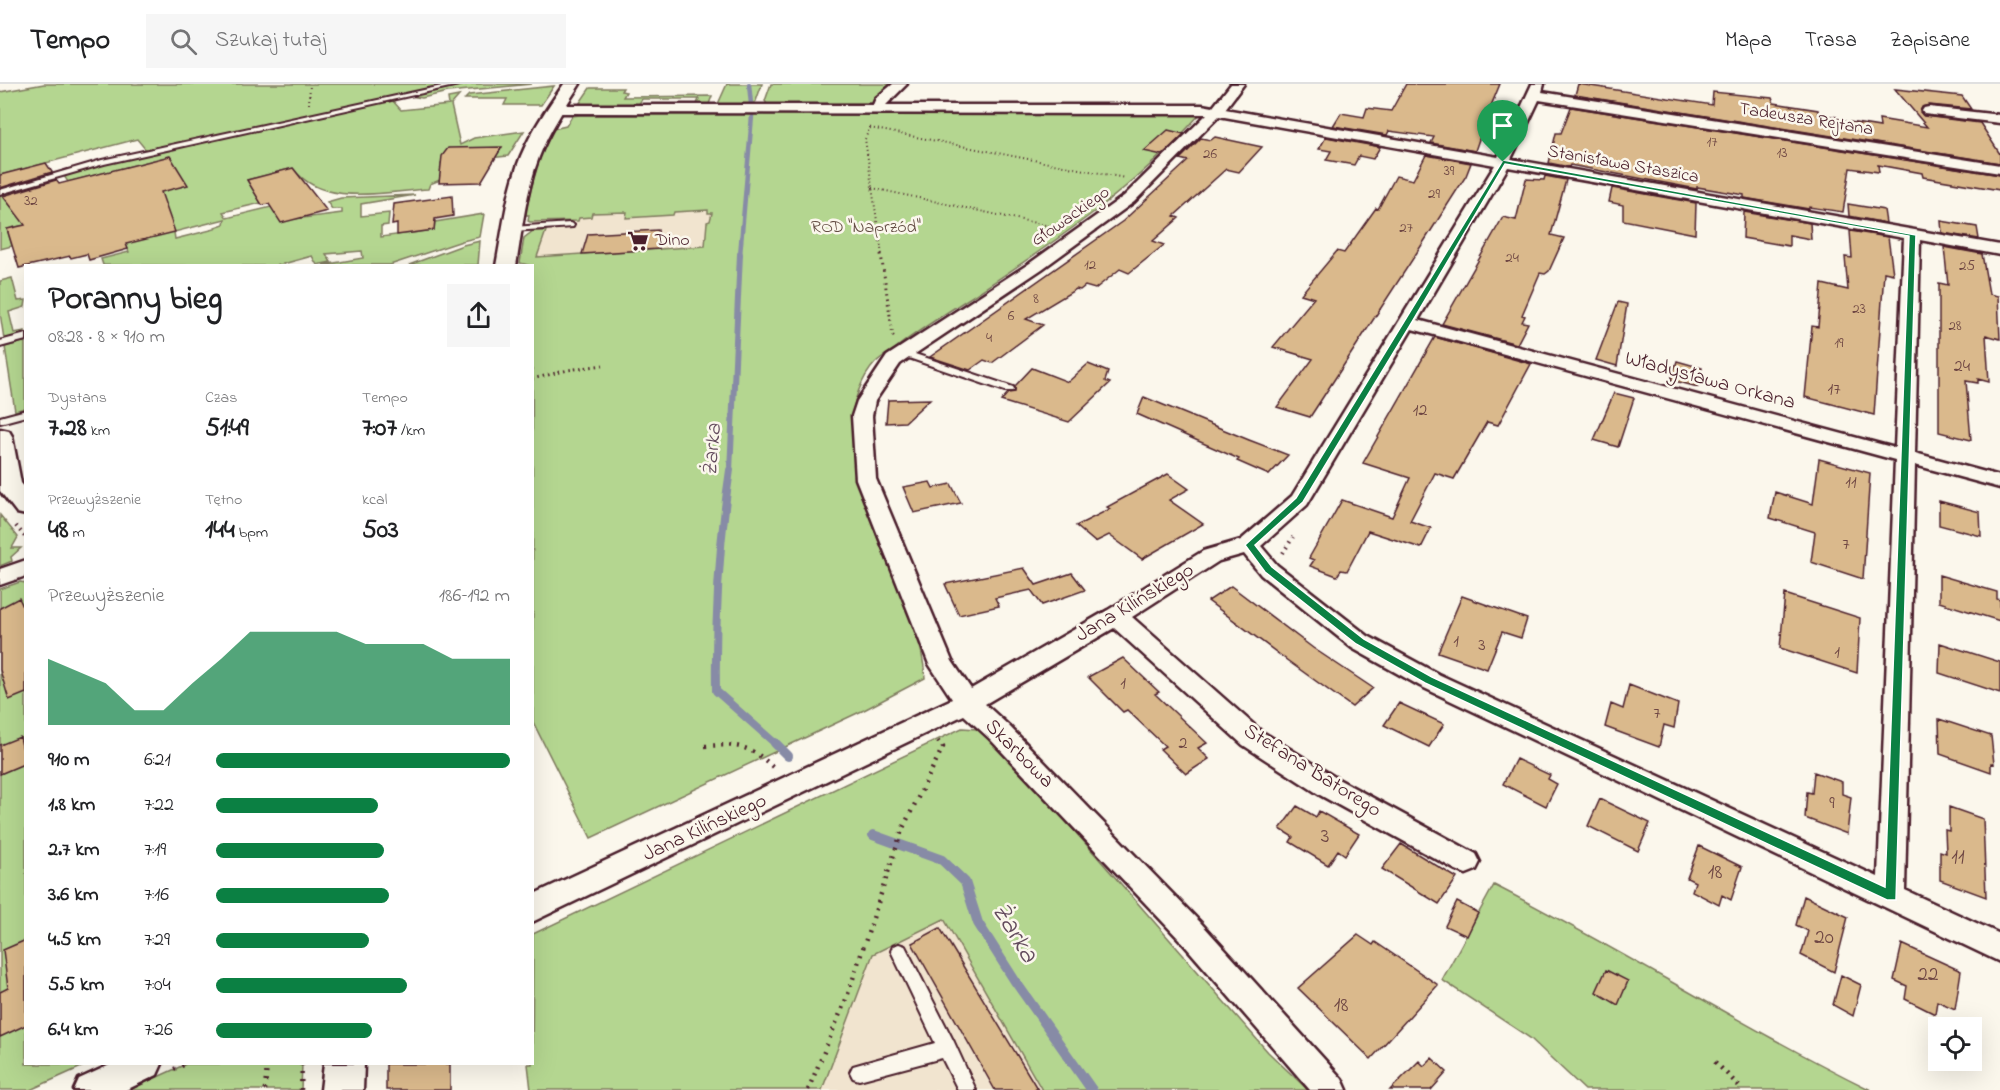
<!DOCTYPE html>
<html lang="pl">
<head>
<meta charset="utf-8">
<style>
	body { margin:0; font-family:"Indie Flower",sans-serif; background:#f6f6f6; color:#202124; height:100vh; display:flex; flex-direction:column; font-size:22px; white-space:nowrap }
	* { box-sizing:border-box; margin:0 }
	p { font-size:20px; color:#757577 }
	.icon { flex:none; width:33px; height:33px; fill:none; stroke:currentColor; stroke-width:2; stroke-linecap:round; stroke-linejoin:round }
	.map { position:relative; flex:1; overflow:hidden }
	.side { position:absolute; left:24px; top:180px; width:510px; height:801px; display:flex; flex-direction:column; background:#fff; border-radius:0px; box-shadow:0 6px 24px #0002 }
	.side>* { flex:none }
	.tools { position:absolute; left:1928px; top:933px; display:grid; gap:12px }
	.tools a { display:grid; place-items:center; width:54px; height:54px; border-radius:0px; background:#fff; box-shadow:0 6px 24px #0002; font-size:30px }
	.pin { position:absolute; display:grid; place-items:center; width:51px; height:51px; color:#fff; margin:-62px -26px; border-radius:50% 50% 50% 0; rotate:-45deg; box-shadow:0 0 6px #0007 }
	.pin .icon { rotate:45deg }
	.round { display:grid; place-items:center; flex:none; width:63px; height:63px; border-radius:0px; background:#f6f6f6 }
	.summary { display:flex; align-items:center; justify-content:space-between; height:102px; padding:0 24px }
	h1 { font-size:33px; font-weight:700; line-height:45px }
	.metrics { display:grid; grid-template-columns:repeat(3,1fr); gap:9px; height:102px; padding:6px 24px }
	.metrics div { display:grid; align-content:center }
	.metrics b { font-size:26px; font-weight:700 }
	.metrics small { font-size:16px; font-weight:400 }
	.metrics p { font-size:16px }
	.chart { height:168px; padding:12px 24px }
	.chart p { display:flex; justify-content:space-between }
	.chart svg { width:100%; height:108px; margin-top:6px; fill:#0b8043; opacity:.7 }
	ul { padding:0 24px; list-style:none; font-size:20px }
	li { display:grid; grid-template-columns:96px 72px 1fr; align-items:center; height:45px }
	li i { height:15px; border-radius:8px; background:#0b8043 }
	header { display:flex; align-items:center; gap:36px; box-sizing:border-box; height:84px; padding:0 30px; background:#fff; border-bottom:2px solid #e0e0e0 }
	header strong { font-size:28px }
	nav { display:flex; gap:33px; margin-inline-start:auto; font-size:21px }
	.search { width:420px; height:54px; background:#f6f6f6; display:flex; align-items:center; gap:15px; box-sizing:border-box; padding:0 21px; border-radius:0px; color:#757577; font-size:22px }
	.map>svg:first-child { display:block }
	.built { fill:#f1e4cf }
	.green { fill:#b4d690; stroke:#7f7a5e; stroke-width:1.5; fill-rule:evenodd }
	.lines { fill:none; stroke-linecap:round; stroke-linejoin:round }
	.stream-far3 { stroke:#878ba6; stroke-width:4.5 }
	.stream-far2 { stroke:#878ba6; stroke-width:6 }
	.stream-far1 { stroke:#878ba6; stroke-width:8 }
	.stream { stroke:#878ba6; stroke-width:10 }
	.building { fill:#dab98c; stroke:#4a1f2b; stroke-width:1.5 }
	.service-casing { stroke:#4a1f2b; stroke-width:4 }
	.minor-casing { stroke:#4a1f2b; stroke-width:5 }
	.tertiary-casing { stroke:#4a1f2b; stroke-width:5 }
	.path-far3 { stroke:#4a1f2b; stroke-width:2; stroke-dasharray:1 3; stroke-linecap:butt }
	.path-far2 { stroke:#4a1f2b; stroke-width:3; stroke-dasharray:1.5 4; stroke-linecap:butt }
	.path-far1 { stroke:#4a1f2b; stroke-width:4; stroke-dasharray:1.5 4.5; stroke-linecap:butt }
	.path { stroke:#4a1f2b; stroke-width:4.5; stroke-dasharray:2 6; stroke-linecap:butt }
	.service { fill:#fbf7ec; fill-rule:evenodd }
	.minor { fill:#fbf7ec; fill-rule:evenodd }
	.tertiary { fill:#fbf7ec; fill-rule:evenodd }
	.route { fill:#0b8043; stroke:#fff; stroke-width:1.5; fill-rule:evenodd }
	.labels { text-anchor:middle; dominant-baseline:central; stroke-width:5; stroke-linejoin:round; paint-order:stroke }
	.far-number-label { font-size:15px; fill:#6e4643 }
	.far-street-label { font-size:18px; fill:#4a1f2b; stroke:#fbf7ec }
	.far-park-label { font-size:18px; fill:#644d44; stroke:#fbf7ec }
	.far-poi-label { font-size:18px; fill:#4a1f2b; stroke:#fbf7ec; text-anchor:start }
	.number-label { font-size:18px; fill:#6e4643 }
	.street-label { font-size:21px; fill:#4a1f2b; stroke:#fbf7ec }
	.near-number-label { font-size:21px; fill:#6e4643 }
	.water-label { font-size:22px; font-style:italic; fill:#644c5e; stroke:#fbf7ec }
	.near-water-label { font-size:27px; font-style:italic; fill:#644c5e; stroke:#fbf7ec }
</style>
</head>
<body>
<header>
<strong>Tempo</strong>
<div class="search"><svg class="icon" aria-label="search" viewBox="0 0 24 24"><circle cx="10" cy="10" r="6"/><path d="M15 15l6 6"/></svg>Szukaj tutaj</div>
<nav><a>Mapa</a><a>Trasa</a><a>Zapisane</a></nav>
</header>
<div class="map">
<svg width="2000" height="1006" viewBox="0 0 2000 1006">
	<rect width="100%" height="100%" fill="#fbf7ec"/>
	<filter id="ink" filterUnits="userSpaceOnUse"><feTurbulence type="fractalNoise" baseFrequency=".0167" numOctaves="2"/><feDisplacementMap in="SourceGraphic" scale="12" xChannelSelector="R" yChannelSelector="G"/><feConvolveMatrix kernelMatrix="1 2 1 2 8 2 1 2 1" color-interpolation-filters="sRGB"/></filter>
	<g filter="url(#ink)">
		<path class="built" d="M731,121L728,167L527,179L533,131Z
			M944,835L1042,1006H822L873,870Z"/>
		<path class="green" d="M44,0H452L146,66L137,55L0,91V8Z
			M470,0H532L448,8L422,14L410,12Z
			M727,0H762L756,17L753,20H718Z
			M771,0H896L872,19L767,20L765,17Z
			M554,2L541,21H504L507,15H465L469,11Z
			M590,4H623L621,7L626,8L623,13L712,12L709,20H697L699,15H642L639,20H579Z
			M459,12L451,21L460,61L474,54L524,47L508,72L441,79L440,96L430,100L428,105C383,108 321,123 293,84L247,96L261,119L223,128L227,134L287,119L295,135L342,129V125H332L327,118L341,114L415,111L361,120V132L389,129L388,141L381,142V153L434,146L435,138L484,130L480,153L462,157L390,181H323L363,174L362,167L326,170L331,178L317,181L312,172L276,182L103,181L101,175L129,168L126,160L145,136L169,72L68,98L64,92L100,80L392,16L401,26L449,21L448,14ZM225,135L224,140L215,143V145L175,155L174,148Z
			M1017,29L1199,31C1136,104 1056,157 976,210C949,227 922,244 897,263C890,268 881,273 875,279C862,293 852,319 852,338C852,376 863,417 877,453C895,500 922,543 925,594L864,626L591,754L533,638L532,182L520,179L524,154L533,147H546L537,173L705,162L707,138L710,137L712,129H708V126L674,128L673,131L626,134L627,128L592,129L591,133L579,134L578,137L530,138L528,137L529,131H525L537,81L553,45L566,42L572,32L580,31Z
			M35,100L44,103L4,114L19,132H62L7,145L12,162L0,165V110Z
			M480,157L478,181H409L463,161Z
			M12,194L18,217L26,216L25,223L9,228L14,249L25,247V250L4,255L0,229V197Z
			M25,257V324L15,327L5,263Z
			M0,431L18,453L12,464H21L11,473L12,477L0,482Z
			M20,498L26,499V980H88L30,1006H0V505Z
			M962,644L977,645L995,656L1268,968L1308,1006H1042L944,835L873,870L822,1006H531L528,980H532L533,850Z
			M1494,801C1622,866 1743,943 1871,1006H1585L1530,954L1442,896Z
			M186,980H302L301,1006H129Z"/>
		<g class="lines">
			<path class="stream-far3" d="M749,0L751,20
				M740,171L752,32"/>
			<path class="stream-far2" d="M730,387L740,170"/>
			<path class="stream-far1" d="M730,386C719,459 715,533 716,607L777,661"/>
			<path class="stream" d="M775,659L788,672
				M873,751L942,776L965,798L978,839L1015,897L1092,1006"/>
		</g>
		<path class="building" d="M1406,0H1500L1488,29L1475,67L1431,59L1434,53L1389,47L1387,51L1333,42L1341,29L1364,33L1367,24L1391,27Z
			M1578,0L1712,21L1713,8L1772,14L1774,19L1818,26V30L1837,33V36L1880,43L1879,35L1927,43L1895,5L1962,12L1971,25L1929,21L1922,23L1920,28L1924,32L1980,39L2000,70V79L1575,11Z
			M1571,23L2000,91V106L1923,93L1922,89L1878,81L1879,88L1850,84L1843,128L1809,123V125L1744,114V111L1697,103V105L1570,81L1569,83L1549,79L1556,49H1561Z
			M1168,46L1184,50L1162,71L1144,67Z
			M1215,53L1262,63L1239,88L1226,85L1174,132L1179,134L1153,157L1164,161L1129,189L1120,185L1095,205L1085,202L1080,206L1076,205L1026,235L1043,241L992,279L984,276L970,286L930,273L1123,137L1188,77L1180,75L1201,54L1211,56Z
			M1326,53L1380,63L1373,75L1359,72L1354,81L1343,79L1326,76L1331,67L1319,65Z
			M502,63L481,98L439,99L442,72L448,64Z
			M1426,71L1471,79L1466,92L1425,156L1310,333L1277,323L1313,275L1273,263L1314,214L1301,210L1337,167L1344,169L1376,124L1378,125L1396,92L1413,96Z
			M170,72L188,101L161,108L175,148L126,160L128,165L89,176L87,170L71,174L70,172L19,184L7,145L25,141L3,112L56,96L59,100Z
			M46,79L52,88L0,104V91Z
			M293,84L327,127L281,139L269,120L262,121L247,96Z
			M1545,92L1566,96L1551,151L1564,154L1549,187L1545,190L1540,189L1522,231L1525,232L1522,238L1528,239L1517,260L1442,240L1503,133L1516,136L1526,95L1544,96Z
			M1612,104L1696,119L1695,150L1623,136V121L1609,118Z
			M452,112L453,132L435,135L434,146L397,151V140L392,141L394,120Z
			M1848,120L1884,126L1886,139L1849,132Z
			M1744,128L1810,139L1811,155L1789,151V162L1743,154Z
			M1941,137L1977,143L1979,155L1942,149Z
			M658,146L659,165L582,170L588,150Z
			M1850,147L1888,153L1893,190L1884,188L1874,331L1805,313L1812,242L1818,243L1822,200L1848,206L1845,173L1852,174Z
			M1944,163L1982,170L1989,210L1998,212L2000,255L1986,251L1989,298L1978,295V299L1966,297L1971,356L1939,348V199L1948,201Z
			M1618,218L1627,220L1617,282L1596,276Z
			M1435,253L1531,280L1498,341L1487,338L1454,395L1435,389L1410,437L1431,444L1421,464L1368,447L1347,487L1341,486L1337,492L1310,482L1314,476L1309,474L1342,416L1392,433L1410,394L1363,379Z
			M1677,277L1702,284L1698,303L1671,296Z
			M1088,280L1108,288L1105,297L1110,299L1069,338L1001,317L1008,309L1015,308V302L1032,284L1068,298Z
			M1614,309L1634,314L1618,363L1594,356Z
			M1144,313L1249,356L1288,371L1269,391L1237,377L1239,375L1137,330Z
			M930,315L905,338L886,339L888,316Z
			M1819,375L1870,389L1863,495L1811,478L1815,448L1770,434L1775,408L1813,420Z
			M1168,390L1189,405L1169,416L1203,440L1142,475L1109,451L1095,458L1076,442L1110,425L1107,423Z
			M930,398L933,404L951,400L961,419L914,429L903,403Z
			M1939,417L1980,428L1981,452L1939,441Z
			M1024,484L1036,501L1072,489L1085,506L1042,521L1031,506L995,514L999,522L959,531L945,500Z
			M1939,491L1997,508V515L2000,516V537L1939,518Z
			M1231,502L1313,564L1373,604L1352,623L1288,577L1208,517Z
			M1785,510L1860,534L1857,589L1780,564Z
			M1462,512L1527,535L1521,554L1502,548L1487,585L1438,568Z
			M19,514L26,529V609L9,616L0,586V524Z
			M1940,559L2000,578V609L1939,589Z
			M1123,574L1159,608L1155,610L1207,659L1198,664L1209,675L1186,690L1160,665L1165,662L1127,626L1123,628L1088,593Z
			M1629,601L1678,620L1674,644L1664,641L1659,663L1605,643L1611,620L1623,625Z
			M1399,619L1444,640L1429,663L1384,641Z
			M1939,635L1991,652L1994,680L1991,679V688L1940,670Z
			M20,653L26,679L0,690V661Z
			M1516,675L1550,691L1548,695L1557,700L1546,722L1503,700Z
			M1814,688L1842,698V710L1851,713L1847,750L1805,734L1807,708L1812,709Z
			M1600,715L1650,739L1638,767L1588,742Z
			M1297,722L1316,733L1319,727L1359,750L1345,771L1338,766L1328,781L1290,758L1293,753L1280,745Z
			M1949,723L1983,735L1986,813L1940,796V767L1946,769L1945,746L1949,747Z
			M1401,760L1457,794L1439,820L1382,785Z
			M1699,762L1742,783L1731,816L1722,811L1719,821L1692,807L1695,798L1687,794Z
			M1804,812L1848,833L1834,888L1801,871L1808,847L1796,841Z
			M1457,818L1478,829L1467,852L1445,842Z
			M940,844L1038,1006H995L912,859Z
			M1358,851L1373,861L1375,858L1438,901L1371,975L1298,904Z
			M26,856V941L0,953V908L8,904L3,866Z
			M1902,860L1961,887L1955,925L1937,917L1935,930L1905,915L1907,902L1894,896Z
			M1606,886L1628,897L1618,921L1596,908Z
			M1841,891L1861,901L1853,932L1833,921Z
			M1432,974L1447,988L1431,1006H1390L1419,977L1424,982Z
			M386,980H450V1006H386Z"/>
		<g class="lines">
			<defs>
				<path id="service" d="M451,0H463L104,80L0,110V106L102,76Z
					M570,139L574,141L573,143L513,147L509,145L513,143Z
					M26,250V256L0,263V257Z
					M903,266L1013,303L1014,305L1013,307H1005L900,271V267Z
					M26,326V332L0,339V333Z
					M899,860L905,862L954,958L976,1006H958L942,974L859,996L853,994L850,988L853,982L935,959L891,867L893,862Z"/>
				<path id="minor" d="M893,0H907L886,21H1202L1213,23L1231,0H1244L1225,25L1498,73L1532,0H1544L1542,8L2000,81V89L1539,16L1511,75L2000,161V171L1920,156L1915,369L2000,392V404L1915,381L1905,806L2000,850V878L1420,602L1352,564L1261,491L1244,470L1219,477L1132,533L1261,647L1338,695L1476,770L1480,778L1476,786L1466,790L1456,786L1320,711L1243,661L1114,544L985,620L1008,641L1200,838L1342,995L1347,1006H1310L1180,856L990,655L964,631L532,838V811L952,615L929,580L856,395L852,332L857,317L887,272L1030,179L1124,112L1207,30L556,29L549,25L556,21H873L876,14ZM1219,32L1495,81L1292,412L1241,456L1203,467L1108,526L971,605L952,577L876,395L872,332L875,317L900,280L1042,185L1134,118ZM1508,83L1904,154L1895,364L1418,236ZM1412,245L1895,376L1878,793L1438,590L1368,552L1277,481L1261,462L1307,421Z
					M1929,23L2000,31V39L1924,30L1922,27L1924,24Z
					M26,476V492L0,501V485Z
					M112,980H162L157,991L126,1006H74L79,995Z"/>
				<path id="tertiary" d="M564,0H580C565,23 549,47 539,73C526,107 522,145 516,182H496C503,145 507,107 521,72C532,46 548,23 564,0Z
					M0,345L9,347L12,352L21,399L26,405V431L17,429L0,407Z
					M324,980H364L363,1006H321Z"/>
			</defs>
			<use href="#service" class="service-casing"/>
			<use href="#minor" class="minor-casing"/>
			<use href="#tertiary" class="tertiary-casing"/>
			<path class="path-far3" d="M309,20L310,0
				M870,43L865,55L882,171
				M870,44L1125,94
				M872,104L1059,144"/>
			<path class="path-far2" d="M881,170L893,252L896,253
				M532,295L568,286L603,281"/>
			<path class="path-far1" d="M16,442L26,454
				M1283,469L1293,453
				M938,657L941,661"/>
			<path class="path" d="M705,662C739,660 750,661 775,685
				M1715,978L1743,1006
				M174,985L186,980
				M265,1006L267,980
				M301,1006L302,980
				M808,1006L847,913L902,746L943,663L940,659"/>
			<use href="#service" class="service"/>
			<use href="#minor" class="minor"/>
			<use href="#tertiary" class="tertiary"/>
		</g>
	</g>
	<path class="route" d="M1503,76L1916,151L1896,816H1887L1425,599L1356,560L1265,488L1245,461L1296,414ZM1505,80L1909,152L1885,803L1432,593L1364,555L1272,483L1255,461L1303,418L1412,238Z"/>
	<defs>
		<symbol id="supermarket-bare" viewBox="-9 -9 18 18"><path d="M-6-5.5h2.5l.6 2H6L4.5 2H-2.5L-4.4-4H-6ZM-1.5 3.2a1.3 1.3 0 1 0 .1 0ZM3 3.2a1.3 1.3 0 1 0 .1 0Z" fill="#4a1f2b" stroke="#fbf7ec" stroke-width="2.5" paint-order="stroke"/></symbol>
	</defs>
	<g fill-rule="evenodd">
		<use href="#supermarket-bare" x="623" y="142" width="30" height="30"/>
	</g>
	<g class="labels">
		<g class="far-number-label">
			<text x="1712" y="58">17</text>
			<text x="1782" y="69">13</text>
			<text x="1210" y="70">26</text>
			<text x="1449" y="87">39</text>
			<text x="1434" y="110">29</text>
			<text x="31" y="117">32</text>
			<text x="1406" y="144">27</text>
			<text x="1512" y="174">24</text>
			<text x="1090" y="181">12</text>
			<text x="1967" y="182">25</text>
			<text x="1036" y="215">8</text>
			<text x="1859" y="225">23</text>
			<text x="1011" y="232">6</text>
			<text x="1955" y="242">28</text>
			<text x="989" y="254">4</text>
			<text x="1839" y="259">19</text>
		</g>
		<g class="far-street-label">
			<text transform="translate(1806 36) rotate(9)">Tadeusza Rejtana</text>
			<text transform="translate(1623 81) rotate(10)">Stanisława Staszica</text>
			<text transform="translate(1071 133) rotate(-35)">Głowackiego</text>
		</g>
		<g class="far-park-label">
			<text x="866" y="144">ROD "Naprzód"</text>
		</g>
		<g class="far-poi-label">
			<text x="655" y="157">Dino</text>
		</g>
		<g class="number-label">
			<text x="1962" y="283">24</text>
			<text x="1834" y="306">17</text>
			<text x="1420" y="327">12</text>
			<text x="1851" y="399">11</text>
			<text x="1846" y="461">7</text>
			<text x="1456" y="558">1</text>
			<text x="1482" y="562">3</text>
			<text x="1837" y="569">1</text>
			<text x="1123" y="600">1</text>
			<text x="1657" y="630">7</text>
			<text x="1183" y="660">2</text>
			<text x="1832" y="720">9</text>
		</g>
		<g class="street-label">
			<text transform="translate(1710 297) rotate(15)">Władysława Orkana</text>
			<text transform="translate(1135 519) rotate(-31)">Jana Kilińskiego</text>
			<text transform="translate(1019 670) rotate(45)">Skarbowa</text>
			<text transform="translate(1312 687) rotate(32)">Stefana Batorego</text>
			<text transform="translate(705 744) rotate(-25)">Jana Kilińskiego</text>
		</g>
		<g class="near-number-label">
			<text x="1325" y="753">3</text>
			<text x="1958" y="774">11</text>
			<text x="1715" y="789">18</text>
			<text x="1824" y="854">20</text>
			<text x="1928" y="891">22</text>
			<text x="1341" y="922">18</text>
		</g>
		<g class="water-label">
			<text transform="translate(713 366) rotate(-85)">Żarka</text>
		</g>
		<g class="near-water-label">
			<text transform="translate(1014 849) rotate(59)">Żarka</text>
		</g>
	</g>
</svg>
<div class="tools">
<a><svg class="icon" aria-label="locate" viewBox="0 0 24 24"><circle cx="12" cy="12" r="6"/><path d="M12 2v4M12 18v4M2 12h4M18 12h4"/></svg></a>
</div>
<div class="pin" style="left:1503px;top:78px;background:#1e9e55"><svg class="icon" aria-label="arrive" viewBox="0 0 24 24"><path d="M6 21V4h12l-3 4 3 4H6"/></svg></div>
<section class="side">
<div class="summary"><div><h1>Poranny bieg</h1><p>08:28 · 8 × 910 m</p></div><a class="round"><svg class="icon" aria-label="share" viewBox="0 0 24 24"><path d="M12 15V3M7 8l5-5 5 5M5 13v7h14v-7"/></svg></a></div>
<div class="metrics">
<div><p>Dystans</p><b>7.28<small> km</small></b></div>
<div><p>Czas</p><b>51:49</b></div>
<div><p>Tempo</p><b>7:07<small> /km</small></b></div>
</div>
<div class="metrics">
<div><p>Przewyższenie</p><b>48<small> m</small></b></div>
<div><p>Tętno</p><b>144<small> bpm</small></b></div>
<div><p>kcal</p><b>503</b></div>
</div>
<div class="chart"><p><span>Przewyższenie</span>186–192 m</p>
<svg viewBox="0 0 160 44" preserveAspectRatio="none"><path d="M0 44V17L10 22L20 27L30 38L40 38L50 27L60 17L70 6L80 6L90 6L100 6L110 11L120 11L130 11L140 17L150 17L160 17V44z"/></svg>
</div>
<ul>
<li><b>910 m</b>6:21<i style="width:100%"></i></li>
<li><b>1.8 km</b>7:22<i style="width:55%"></i></li>
<li><b>2.7 km</b>7:19<i style="width:57%"></i></li>
<li><b>3.6 km</b>7:16<i style="width:59%"></i></li>
<li><b>4.5 km</b>7:29<i style="width:52%"></i></li>
<li><b>5.5 km</b>7:04<i style="width:65%"></i></li>
<li><b>6.4 km</b>7:26<i style="width:53%"></i></li>
</ul>
</section>
</div>
</body>
</html>
